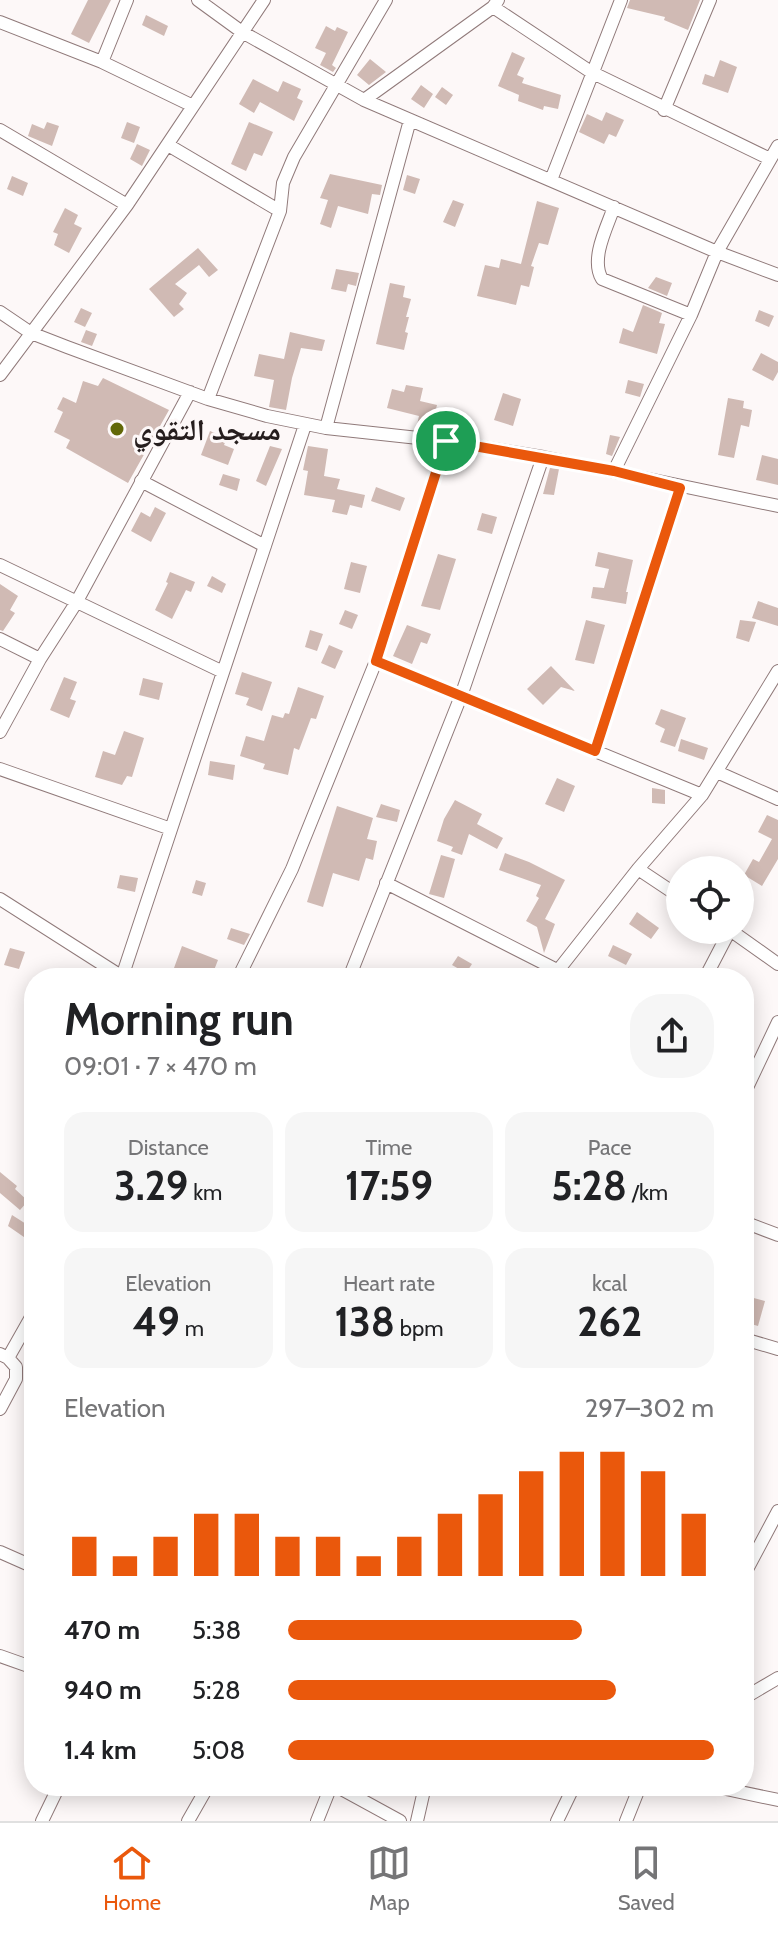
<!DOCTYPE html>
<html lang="en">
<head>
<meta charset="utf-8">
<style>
	body { margin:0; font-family:Cabin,"Noto Naskh Arabic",sans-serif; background:#f6f6f6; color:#202124; height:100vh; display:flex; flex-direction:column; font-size:30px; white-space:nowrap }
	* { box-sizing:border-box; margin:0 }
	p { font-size:26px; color:#757577 }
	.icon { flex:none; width:44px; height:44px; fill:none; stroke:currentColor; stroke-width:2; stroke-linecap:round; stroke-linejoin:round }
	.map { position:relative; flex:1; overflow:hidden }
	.details { position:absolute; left:24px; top:968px; width:730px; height:828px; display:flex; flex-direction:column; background:#fff; border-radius:32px; box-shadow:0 4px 20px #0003 }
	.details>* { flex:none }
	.fabs { position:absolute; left:666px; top:856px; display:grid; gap:16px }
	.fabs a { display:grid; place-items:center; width:88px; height:88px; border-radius:50%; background:#fff; box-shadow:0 4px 20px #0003; font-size:40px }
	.pin { position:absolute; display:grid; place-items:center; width:68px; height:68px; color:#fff; margin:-34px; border:4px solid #fff; border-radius:50%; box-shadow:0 2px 8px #0007 }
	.round { display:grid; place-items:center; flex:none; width:84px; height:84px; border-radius:32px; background:#f6f6f6 }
	.summary { display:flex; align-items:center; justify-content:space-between; height:136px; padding:0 40px }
	h1 { font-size:44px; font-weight:800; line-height:60px }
	.metrics { display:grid; grid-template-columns:repeat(3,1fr); gap:12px; height:136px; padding:8px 40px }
	.metrics div { display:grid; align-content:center; border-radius:20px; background:#f6f6f6; text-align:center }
	.metrics b { font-size:40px; font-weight:800 }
	.metrics small { font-size:22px; font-weight:400 }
	.metrics p { font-size:22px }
	.chart { height:224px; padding:16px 40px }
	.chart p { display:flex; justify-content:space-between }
	.chart svg { width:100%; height:144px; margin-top:8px; stroke:#ea580c; stroke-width:6 }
	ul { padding:0 40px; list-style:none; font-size:26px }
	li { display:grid; grid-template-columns:128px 96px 1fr; align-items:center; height:60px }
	li i { height:20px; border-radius:10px; background:#ea580c }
	.dock { display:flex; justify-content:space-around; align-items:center; height:112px; border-top:2px solid #e0e0e0; background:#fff; font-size:22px; color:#757577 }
	.dock a { display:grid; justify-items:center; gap:4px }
	.dock .current { color:#ea580c }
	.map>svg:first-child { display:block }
	.building { fill:#d0bab4 }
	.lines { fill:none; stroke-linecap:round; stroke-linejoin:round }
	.street-casing { stroke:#907a7a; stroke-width:14 }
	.street { stroke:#fff; stroke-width:12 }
	.route-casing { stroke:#fff; stroke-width:16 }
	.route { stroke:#ea580c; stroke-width:10 }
	.poi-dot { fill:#626808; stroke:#fdf8f8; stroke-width:3 }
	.labels { text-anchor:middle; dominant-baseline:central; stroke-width:6; stroke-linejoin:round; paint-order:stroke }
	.poi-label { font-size:30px; font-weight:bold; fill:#261e1e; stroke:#fdf8f8; text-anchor:start }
</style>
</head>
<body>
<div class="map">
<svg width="778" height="1821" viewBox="0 0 778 1821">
	<rect width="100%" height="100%" fill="#fdf8f8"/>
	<path class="building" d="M88,0H111L89,43L71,34Z
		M630,0H700L688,30L664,20L665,17L627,8Z
		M146,15L168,26L164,36L142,25Z
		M326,26L335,31L337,27L348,32L332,65L336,68L333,72L320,65L326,53L315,48Z
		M512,52L525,58L517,75L524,78L522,83L561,95L558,109L544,106L543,110L518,101L519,95L498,86Z
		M370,59L386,72L369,85L357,75Z
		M720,60L737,67L728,93L702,84L705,74L714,77Z
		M253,79L278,92L283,81L301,89L297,98L303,101L294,121L260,102L254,113L239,104Z
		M421,85L433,94L424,108L411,99Z
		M442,87L453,95L446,105L435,97Z
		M606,112L624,120L616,137L609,134L604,144L579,132L587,114L602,121Z
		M47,122L59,126L52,146L28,136L32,124L44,129Z
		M127,122L140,127L134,143L121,138Z
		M249,122L273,132L262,156L254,153L246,171L231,164Z
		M137,144L150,150L142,166L130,159Z
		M330,174L382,185L380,195L372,194L368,214L338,206L331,228L320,224L328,200L320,198Z
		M407,175L420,179L415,194L403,190Z
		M12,176L28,183L23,196L7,189Z
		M453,200L464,204L455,227L443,222Z
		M537,201L559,208L548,245L539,243L531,266L534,267L529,287L521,285L516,305L477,296L485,265L499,268L501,259L521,264Z
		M65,208L78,215L74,224L82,228L69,253L54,245L58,234L53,232Z
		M198,248L218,270L209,277L199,265L175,284L187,293L179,304L184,309L174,317L149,289Z
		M336,269L359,273L356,286L348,284L346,292L331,289Z
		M656,277L672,283L667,296L648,288Z
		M390,283L405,286L403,297L411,299L406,317H409L405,332L408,333L404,350L376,344Z
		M643,305L662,313L659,323L665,324L657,354L619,343L623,328L633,332Z
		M81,308L92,313L85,327L74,322Z
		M759,310L774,316L769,327L755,321Z
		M86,330L97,334L92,346L81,342Z
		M290,332L325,340L322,351L301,348L292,378L286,410L269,407L274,380L254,376L259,354L284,359Z
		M761,353L778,362V372L773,381L752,370Z
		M103,378L169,410L128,483L66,448L70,440L54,432L63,412L57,409L63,397L76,403L83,381L98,386Z
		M628,380L644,384L640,397L625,393Z
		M406,385L423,388L420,401L437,405L433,422H435L434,431L416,429L419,416L387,408L392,389L404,392Z
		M503,393L521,399L513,426L494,420Z
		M728,398L744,401L743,408L752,410L749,427L741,425L734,458L718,455Z
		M210,431L227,438L224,445L234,449L228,465L201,455Z
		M610,435L620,437L612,456L606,454Z
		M270,446L282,449L266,486L256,481Z
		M308,446L328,449L324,476L340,479L337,489L365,495L362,508L350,505L347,515L332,512L335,500L304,495L308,471L303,470Z
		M762,455L778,459V485L756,480Z
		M550,468L559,469L554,495L543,494Z
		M223,474L240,479L237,491L219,485Z
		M376,487L405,498L400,511L371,501Z
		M155,507L166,513L151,542L131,531L141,512L150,517Z
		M482,513L497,517L492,534L477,530Z
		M598,552L633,560L626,592H628L626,604L591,598L593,587L604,588L609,569L595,566Z
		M438,554L456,559L440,610L421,606Z
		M351,562L367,566L360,593L344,589Z
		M170,572L195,582L191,592L186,590L172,619L155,610L168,583L166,582Z
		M212,576L226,584L222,593L207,586Z
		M0,584L18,596L10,610L15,613L3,631L0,630Z
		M758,601L778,608V626L752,618Z
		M345,610L358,615L352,629L339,624Z
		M586,620L605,625L594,664L575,660Z
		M740,620L756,622L749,642L736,638Z
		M407,625L431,634L427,644L421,642L412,664L393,656Z
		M310,630L323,634L317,651L305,647Z
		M329,645L343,651L335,669L321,663Z
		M551,666L575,691L561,687L543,705L527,689Z
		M242,672L272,682L262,711L246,705L249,698L235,694Z
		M64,677L77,682L70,699L76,701L69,718L50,710Z
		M143,678L163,683L159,700L139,695Z
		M298,687L324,696L316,719L311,718L299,750L294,748L288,775L263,769L265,764L240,756L246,736L264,741L272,715L283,718L285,713L289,714Z
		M661,709L686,718L675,747L660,742L665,729L655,724Z
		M124,731L144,738L132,777L127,776L122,785L95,777L103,751L115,755Z
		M681,739L708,748L704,760L678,751Z
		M210,761L235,765L233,780L208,775Z
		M557,778L575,786L564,812L545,804Z
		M652,788L665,790V804L652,803Z
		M455,800L482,814L477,824L503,838L497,849L469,834L462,855L451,851L453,847L437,841L444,819Z
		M381,804L400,810L397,822L376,817Z
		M337,806L373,818L367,839L377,841L373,860L366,858L359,881L333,873L323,907L307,902Z
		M767,815L778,820V859L762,886L744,875L753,859L759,862L772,839L758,832Z
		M505,853L529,862L565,880L545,919L555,924L544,953L537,927L526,921L539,898L536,896L541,885L499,870Z
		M441,855L455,859L444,898L429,894Z
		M120,875L138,878L135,892L117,888Z
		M196,880L206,883L202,896L192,893Z
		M637,912L659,928L651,939L629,924Z
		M231,928L250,934L244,945L227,939Z
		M613,945L632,954L626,965L608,956Z
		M182,946L218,960L211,978H202L174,968Z
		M10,948L25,952L19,969L4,965Z
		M458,956L472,964L466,973L452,965Z
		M0,1172L17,1186L15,1189L28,1201L20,1210L0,1193Z
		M12,1215L34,1229V1244L8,1226Z
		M750,1297L765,1301L758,1326L744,1322Z"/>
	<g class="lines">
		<defs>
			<path id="street" d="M198,0L242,32L364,100L717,252L778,275
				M493,7L591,72L770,159
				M0,22L102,62L193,106
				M102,62L127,0
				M364,100L493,7L498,0
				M664,110L710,0
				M0,130L127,205
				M168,145L280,211
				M551,180L621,0
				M614,207C607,227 590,259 602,279L691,315
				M0,312L31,333L67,347L208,399L267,416L326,428L446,441L543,457L778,506
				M0,375L127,205L264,0
				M208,399L280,211L283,183L294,157L386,0
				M326,428L410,120
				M614,471L691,315L717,252L778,146
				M141,481L265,546
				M0,565L223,672
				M0,639L40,659
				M376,661L702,795
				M0,732L40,659L76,603L190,392
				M595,751L680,488
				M0,769L171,829
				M717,772L778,799
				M638,869L680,897
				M386,883L557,970
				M0,899L124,978
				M730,930L778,964
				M122,977L305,425
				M238,978L292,869L376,661L446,441
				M349,978L461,696L543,457
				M552,978L638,869L702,795L778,671
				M705,978L730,930
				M744,1094L778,1022
				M744,1222L778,1235
				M744,1339L778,1349
				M0,1354L8,1358L34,1312
				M0,1409L16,1379V1367L8,1358
				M0,1552L34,1567
				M744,1575L778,1511
				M0,1656L34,1668
				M744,1698L778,1678
				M336,1786L400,1821
				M712,1786L778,1800
				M42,1821L59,1786
				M188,1821L208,1786
				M317,1821L331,1786
				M417,1821L425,1786
				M557,1821L574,1786
				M626,1821L640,1786"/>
		</defs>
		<use href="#street" class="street-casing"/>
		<use href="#street" class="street"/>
	</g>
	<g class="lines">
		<defs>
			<path id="route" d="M446,441L614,471L680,488L595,751L376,661Z"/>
		</defs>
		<use href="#route" class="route-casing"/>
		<use href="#route" class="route"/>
	</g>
	<circle class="poi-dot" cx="117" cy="429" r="8"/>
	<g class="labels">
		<g class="poi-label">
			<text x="133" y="429">مسجد التقوي</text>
		</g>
	</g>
</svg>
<div class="fabs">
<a><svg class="icon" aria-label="locate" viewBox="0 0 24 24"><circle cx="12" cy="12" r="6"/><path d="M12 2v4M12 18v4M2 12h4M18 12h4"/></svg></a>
</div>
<div class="pin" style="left:446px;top:441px;background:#1e9e55"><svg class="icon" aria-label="arrive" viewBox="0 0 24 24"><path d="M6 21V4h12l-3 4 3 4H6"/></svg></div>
<section class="details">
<div class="summary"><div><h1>Morning run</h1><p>09:01 · 7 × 470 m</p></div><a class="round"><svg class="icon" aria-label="share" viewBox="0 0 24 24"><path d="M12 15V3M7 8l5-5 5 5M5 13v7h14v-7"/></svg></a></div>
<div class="metrics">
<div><p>Distance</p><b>3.29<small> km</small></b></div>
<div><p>Time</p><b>17:59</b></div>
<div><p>Pace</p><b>5:28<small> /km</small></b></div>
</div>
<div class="metrics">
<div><p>Elevation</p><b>49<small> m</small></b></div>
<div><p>Heart rate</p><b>138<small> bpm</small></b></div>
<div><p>kcal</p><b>262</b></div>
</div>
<div class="chart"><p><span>Elevation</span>297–302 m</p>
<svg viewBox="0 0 160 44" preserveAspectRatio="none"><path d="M5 44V32M15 44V38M25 44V32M35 44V25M45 44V25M55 44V32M65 44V32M75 44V38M85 44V32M95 44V25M105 44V19M115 44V12M125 44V6M135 44V6M145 44V12M155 44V25"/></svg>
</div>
<ul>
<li><b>470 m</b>5:38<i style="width:69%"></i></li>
<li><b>940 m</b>5:28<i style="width:77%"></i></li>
<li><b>1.4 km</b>5:08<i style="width:100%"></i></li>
</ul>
</section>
</div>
<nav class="dock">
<a class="current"><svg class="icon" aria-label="home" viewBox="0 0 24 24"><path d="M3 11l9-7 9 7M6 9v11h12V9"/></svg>Home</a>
<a><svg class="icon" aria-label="map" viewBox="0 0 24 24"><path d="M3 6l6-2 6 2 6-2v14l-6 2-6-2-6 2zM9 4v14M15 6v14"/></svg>Map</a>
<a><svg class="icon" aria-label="saved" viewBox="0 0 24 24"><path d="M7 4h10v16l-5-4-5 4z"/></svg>Saved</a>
</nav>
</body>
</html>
